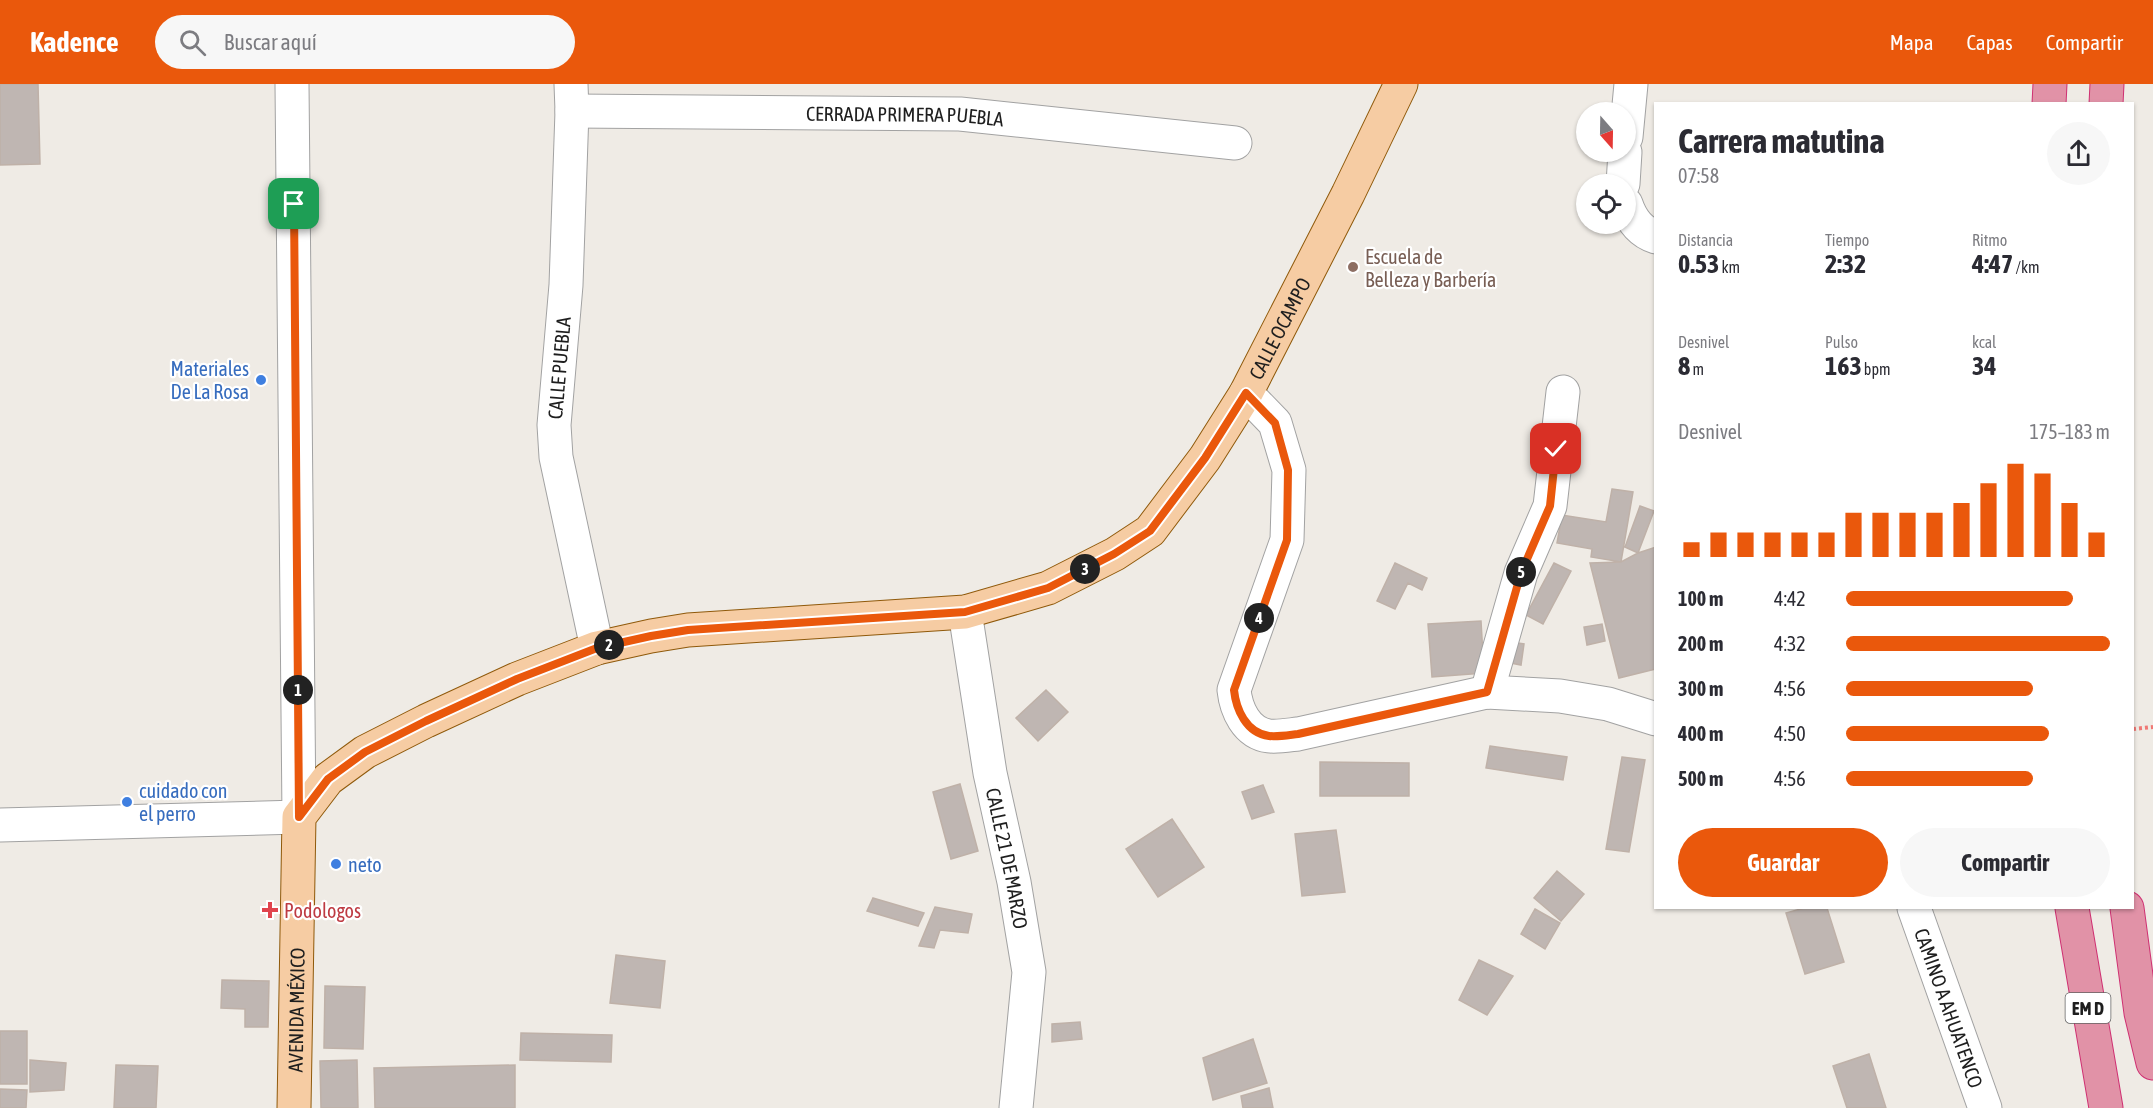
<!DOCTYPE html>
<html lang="es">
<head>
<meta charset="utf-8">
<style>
	body { margin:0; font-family:"Asap Condensed",sans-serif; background:#f7f7f7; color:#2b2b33; height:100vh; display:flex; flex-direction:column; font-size:22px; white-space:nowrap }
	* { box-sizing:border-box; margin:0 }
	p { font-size:20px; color:#7c7c81 }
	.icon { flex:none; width:33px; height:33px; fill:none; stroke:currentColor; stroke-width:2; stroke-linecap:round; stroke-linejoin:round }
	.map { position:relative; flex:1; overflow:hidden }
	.details { position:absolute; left:1654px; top:18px; width:480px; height:807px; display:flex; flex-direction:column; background:#fff; border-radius:0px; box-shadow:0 2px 4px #0004 }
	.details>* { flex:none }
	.needle { width:39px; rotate:160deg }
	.fabs { position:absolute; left:1576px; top:18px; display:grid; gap:12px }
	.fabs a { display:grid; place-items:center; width:60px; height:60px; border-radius:50%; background:#fff; box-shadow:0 2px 4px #0004; font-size:30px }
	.pin { position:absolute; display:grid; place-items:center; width:51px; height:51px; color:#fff; margin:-26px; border-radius:12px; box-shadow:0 3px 9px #0006 }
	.km { position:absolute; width:30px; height:30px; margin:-15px; border-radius:50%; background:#222; color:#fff; font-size:16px; line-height:30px; text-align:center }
	.round { display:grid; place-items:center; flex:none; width:63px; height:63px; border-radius:32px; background:#f7f7f7 }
	.head { display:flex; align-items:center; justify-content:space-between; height:102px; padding:0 24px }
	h1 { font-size:33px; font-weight:700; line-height:45px }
	.stats { display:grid; grid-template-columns:repeat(3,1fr); gap:9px; height:102px; padding:6px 24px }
	.stats div { display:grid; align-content:center }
	.stats b { font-size:26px; font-weight:700 }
	.stats small { font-size:16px; font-weight:400 }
	.stats p { font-size:16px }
	.chart { height:168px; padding:12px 24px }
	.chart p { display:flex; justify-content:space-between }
	.chart svg { width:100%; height:108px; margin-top:6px; stroke:#ea580c; stroke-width:6 }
	.cta { display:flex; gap:12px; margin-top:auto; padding:12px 24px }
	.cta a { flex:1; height:69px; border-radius:36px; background:#ea580c; color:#fff; font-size:24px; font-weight:700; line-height:69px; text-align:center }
	.cta a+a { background:#f7f7f7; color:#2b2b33 }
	ul { padding:0 24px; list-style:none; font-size:20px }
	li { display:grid; grid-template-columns:96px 72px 1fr; align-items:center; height:45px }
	li i { height:15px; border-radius:8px; background:#ea580c }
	header { display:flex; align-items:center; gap:36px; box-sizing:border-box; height:84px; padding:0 30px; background:#ea580c; color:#fff }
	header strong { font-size:28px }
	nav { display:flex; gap:33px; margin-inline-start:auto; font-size:21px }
	.search { width:420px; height:54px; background:#f7f7f7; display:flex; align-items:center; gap:15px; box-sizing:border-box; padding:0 21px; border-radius:33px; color:#7c7c81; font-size:22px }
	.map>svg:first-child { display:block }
	.building { fill:#bfb6b2; stroke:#bfb1a8; stroke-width:1.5 }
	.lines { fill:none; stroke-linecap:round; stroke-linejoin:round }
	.minor-casing { stroke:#a2a2a2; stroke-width:35 }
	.major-casing { stroke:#8f590a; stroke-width:35 }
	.highway-casing { stroke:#cf3072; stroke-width:35 }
	.path { stroke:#f07874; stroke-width:4; stroke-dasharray:3 3; stroke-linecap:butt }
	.minor { stroke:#fff; stroke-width:33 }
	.major { stroke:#f6cca3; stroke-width:33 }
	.highway { stroke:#e192a7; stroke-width:33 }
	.route-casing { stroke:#fff; stroke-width:12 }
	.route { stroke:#ea580c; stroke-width:8 }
	.education-dot { fill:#8d6e63; stroke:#fff; stroke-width:2 }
	.shop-dot { fill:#3f7fe0; stroke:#fff; stroke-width:2 }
	.health-dot { fill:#e0444e; stroke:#fff; stroke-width:2 }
	.labels { text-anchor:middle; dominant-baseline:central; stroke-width:4.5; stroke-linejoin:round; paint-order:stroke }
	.shield { fill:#fff; stroke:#626262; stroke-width:1.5 }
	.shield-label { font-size:18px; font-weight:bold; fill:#1e1e1e }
	.street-label { font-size:20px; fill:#1e1e1e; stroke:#fff }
	.education-label { font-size:20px; fill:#785e54; stroke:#fff; text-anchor:start }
	.shop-label { font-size:20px; fill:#366cbe; stroke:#fff; text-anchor:start }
	.health-label { font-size:20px; fill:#be3a42; stroke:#fff; text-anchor:start }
</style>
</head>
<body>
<header>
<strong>Kadence</strong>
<div class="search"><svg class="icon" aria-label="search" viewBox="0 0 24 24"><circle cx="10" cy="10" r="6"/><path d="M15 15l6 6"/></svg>Buscar aquí</div>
<nav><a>Mapa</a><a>Capas</a><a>Compartir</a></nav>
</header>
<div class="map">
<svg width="2153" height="1024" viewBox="0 0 2153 1024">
	<rect width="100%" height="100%" fill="#efebe5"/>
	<path class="building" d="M0,0H38L40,80L0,81Z
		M1612,405L1633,408L1621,478L1591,473L1592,465L1557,459L1562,431L1606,438Z
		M1640,422L1654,427L1638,469L1625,463Z
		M1656,463V585L1619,594L1590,479L1621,478L1638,469Z
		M1395,479L1427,494L1422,506L1408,499L1395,525L1377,517Z
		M1554,479L1571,487L1543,540L1526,531Z
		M1481,537L1484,589L1432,593L1428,540Z
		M1602,540L1605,557L1587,561L1584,543Z
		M1504,557L1524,560L1521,581L1500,577Z
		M1046,606L1068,628L1038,657L1016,634Z
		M1490,662L1567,673L1563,696L1486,684Z
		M1622,673L1645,676L1629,768L1606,765Z
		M1320,678L1409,679V712H1320Z
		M960,700L978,767L951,775L933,708Z
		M1263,701L1274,728L1252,735L1242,708Z
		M1172,735L1204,783L1158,813L1126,765Z
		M1336,746L1345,808L1302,812L1295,750Z
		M1557,787L1584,810L1561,837L1534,814Z
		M873,814L924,829L918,842L867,827Z
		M935,823L972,830L968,849L940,846L934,864L919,862Z
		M1804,824H1827L1844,878L1805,890L1786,829Z
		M1535,825L1560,839L1545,865L1521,850Z
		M616,871L665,877L660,924L610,919Z
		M1479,876L1513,892L1487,931L1459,916Z
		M222,896L269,897L268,943H245V925L221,924Z
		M325,902L365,903L363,965L324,964Z
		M1080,938L1082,955L1052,958V940Z
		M0,947H27V1000H0Z
		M521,949L612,951L611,978L520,976Z
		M1253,955L1267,999L1213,1016L1203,974Z
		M1869,970L1886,1024H1847L1833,982Z
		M30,976L66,979L64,1006L30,1008Z
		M357,976L358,1024H321L320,977Z
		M116,981L158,982L156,1024H114Z
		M515,981V1024H375L374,984Z
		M1269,1004L1273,1024H1243L1241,1012Z
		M0,1005L27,1006L26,1024H0Z"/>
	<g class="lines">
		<defs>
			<g id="minor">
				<path d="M571,0L572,27L566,201L554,341L556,373L597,564"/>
				<path id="s1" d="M572,27L960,30L1235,59"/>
				<path d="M1626,53L1631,0"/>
				<path d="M1623,100L1625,68"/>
				<path d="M1626,120C1631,135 1640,148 1656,153"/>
				<path d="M1246,309L1275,339L1289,386L1287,456L1234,606C1236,625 1246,649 1269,652C1278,653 1289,651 1298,650L1487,608L1560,612L1608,620L1656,635"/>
				<path id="s2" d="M965,528L990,689L1014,798L1029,888L1016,1024"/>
				<path d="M1487,608L1521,489L1550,422L1563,308"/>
				<path d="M0,741L299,733L292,0"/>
				<path id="s3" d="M1914,824L1985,1024"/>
			</g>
			<g id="major">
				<path id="s4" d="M294,1024L299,733L328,695L365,668L426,637L517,595L597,564L651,552L688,546L965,528L1048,504L1115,470L1150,447L1205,374L1246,309L1348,110L1401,0"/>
			</g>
			<path id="highway" d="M2049,20L2050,0
				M2106,20L2107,0
				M2072,824L2106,1024
				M2127,824L2141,929L2153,979"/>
		</defs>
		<use href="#minor" class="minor-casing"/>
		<use href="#major" class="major-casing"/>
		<use href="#highway" class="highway-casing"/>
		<path class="path" d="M2133,645L2153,643"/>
		<use href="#minor" class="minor"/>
		<use href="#major" class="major"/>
		<use href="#highway" class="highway"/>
	</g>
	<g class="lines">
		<defs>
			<path id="route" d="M294,120L299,733L328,695L365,668L426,637L517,595L597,564L651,552L688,546L965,528L1048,504L1114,470L1150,447L1205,374L1246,309L1275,339L1288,386L1287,456L1234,606C1236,625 1246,649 1269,652C1278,653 1289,651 1298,650L1487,608L1521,489L1550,422L1556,365"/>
		</defs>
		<use href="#route" class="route-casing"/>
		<use href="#route" class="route"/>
	</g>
	<circle class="education-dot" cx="1353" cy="183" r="6"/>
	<g class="shop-dot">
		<circle cx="261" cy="296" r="6"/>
		<circle cx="127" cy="718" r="6"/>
		<circle cx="336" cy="780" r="6"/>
	</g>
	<path class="health-dot" d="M267 817h6v6h6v6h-6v6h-6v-6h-6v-6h6z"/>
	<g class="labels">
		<rect class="shield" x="2065.5" y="909" width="45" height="30" rx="4.5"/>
		<g class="shield-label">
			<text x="2088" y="924">EM D</text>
		</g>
		<g class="street-label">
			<text stroke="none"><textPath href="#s1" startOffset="333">CERRADA PRIMERA PUEBLA</textPath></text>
			<text stroke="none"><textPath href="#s4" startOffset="1454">CALLE OCAMPO</textPath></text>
			<text transform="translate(559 284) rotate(-85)">CALLE PUEBLA</text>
			<text stroke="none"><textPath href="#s2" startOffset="250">CALLE 21 DE MARZO</textPath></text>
			<text stroke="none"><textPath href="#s3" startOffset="106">CAMINO A AHUATENCO</textPath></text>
			<text stroke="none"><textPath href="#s4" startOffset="98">AVENIDA MÉXICO</textPath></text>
		</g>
		<g class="education-label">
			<text x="1365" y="172">Escuela de<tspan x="1365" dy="23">Belleza y Barbería</tspan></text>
		</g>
		<g class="shop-label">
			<text x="249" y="284" text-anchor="end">Materiales<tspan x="249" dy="23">De La Rosa</tspan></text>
			<text x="139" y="706">cuidado con<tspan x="139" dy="23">el perro</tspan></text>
			<text x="348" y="780">neto</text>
		</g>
		<g class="health-label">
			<text x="284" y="826">Podologos</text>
		</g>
	</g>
</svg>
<div class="fabs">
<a><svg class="needle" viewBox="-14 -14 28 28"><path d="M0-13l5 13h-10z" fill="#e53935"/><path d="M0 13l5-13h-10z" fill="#7c7c81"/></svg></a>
<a><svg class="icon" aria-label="locate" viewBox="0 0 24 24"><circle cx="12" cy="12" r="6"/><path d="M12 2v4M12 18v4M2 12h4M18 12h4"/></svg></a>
</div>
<div class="pin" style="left:294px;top:120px;background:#1e9e55"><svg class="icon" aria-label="arrive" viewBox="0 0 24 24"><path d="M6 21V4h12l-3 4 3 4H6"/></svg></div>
<div class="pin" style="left:1556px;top:365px;background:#d93025"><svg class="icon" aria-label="check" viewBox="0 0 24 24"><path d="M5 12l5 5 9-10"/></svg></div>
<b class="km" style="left:298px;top:606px">1</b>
<b class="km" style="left:609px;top:561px">2</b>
<b class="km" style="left:1085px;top:485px">3</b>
<b class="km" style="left:1259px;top:534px">4</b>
<b class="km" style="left:1521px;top:488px">5</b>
<section class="details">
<div class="head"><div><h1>Carrera matutina</h1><p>07:58</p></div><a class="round"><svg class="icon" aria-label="share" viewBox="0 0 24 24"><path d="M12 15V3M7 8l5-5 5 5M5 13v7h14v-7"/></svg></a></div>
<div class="stats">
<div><p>Distancia</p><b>0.53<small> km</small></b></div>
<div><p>Tiempo</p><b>2:32</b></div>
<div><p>Ritmo</p><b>4:47<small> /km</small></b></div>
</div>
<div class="stats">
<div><p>Desnivel</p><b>8<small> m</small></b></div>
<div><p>Pulso</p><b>163<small> bpm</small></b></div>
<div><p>kcal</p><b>34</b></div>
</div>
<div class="chart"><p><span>Desnivel</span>175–183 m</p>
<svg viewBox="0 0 160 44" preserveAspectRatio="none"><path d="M5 44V38M15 44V34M25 44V34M35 44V34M45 44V34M55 44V34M65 44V26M75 44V26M85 44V26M95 44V26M105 44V22M115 44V14M125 44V6M135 44V10M145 44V22M155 44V34"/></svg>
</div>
<ul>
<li><b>100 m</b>4:42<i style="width:86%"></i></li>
<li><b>200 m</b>4:32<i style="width:100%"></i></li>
<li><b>300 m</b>4:56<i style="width:71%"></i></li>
<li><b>400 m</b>4:50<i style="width:77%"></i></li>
<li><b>500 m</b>4:56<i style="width:71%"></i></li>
</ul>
<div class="cta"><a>Guardar</a><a>Compartir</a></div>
</section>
</div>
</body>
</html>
